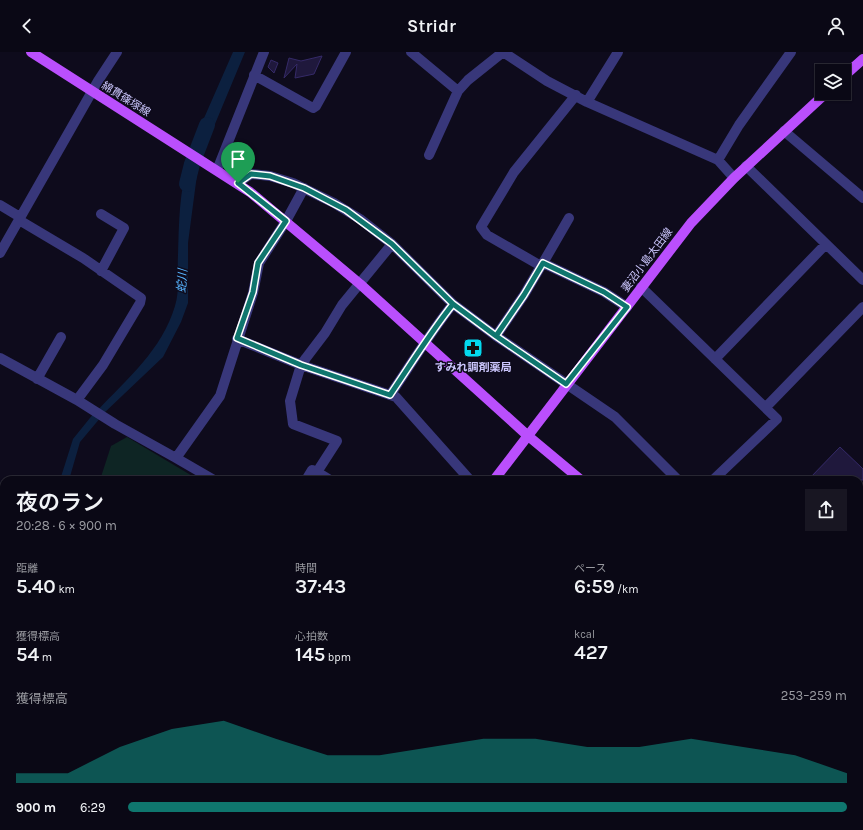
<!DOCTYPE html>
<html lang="ja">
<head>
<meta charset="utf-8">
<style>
	body { margin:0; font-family:Karla,"Noto Sans JP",sans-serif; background:#181622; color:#f1f3f6; height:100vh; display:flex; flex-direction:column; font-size:15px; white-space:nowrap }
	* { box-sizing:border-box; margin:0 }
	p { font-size:13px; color:#999aa0 }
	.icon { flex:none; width:22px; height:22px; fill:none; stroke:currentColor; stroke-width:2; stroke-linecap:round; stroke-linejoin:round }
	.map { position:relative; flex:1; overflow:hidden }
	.side { position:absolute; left:0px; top:424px; width:863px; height:354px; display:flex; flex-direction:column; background:#0a0815; border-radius:12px 12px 0 0; box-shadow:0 1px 3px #0004,0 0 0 1px #2a2934 }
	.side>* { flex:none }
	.controls { position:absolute; left:815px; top:12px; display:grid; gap:8px }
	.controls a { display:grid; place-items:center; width:36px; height:36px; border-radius:0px; background:#0a0815; box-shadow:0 1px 3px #0004,0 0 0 1px #2a2934; font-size:20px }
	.pin { position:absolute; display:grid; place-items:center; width:34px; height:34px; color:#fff; margin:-41px -17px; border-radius:50% 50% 50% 0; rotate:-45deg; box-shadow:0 0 4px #0007 }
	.pin .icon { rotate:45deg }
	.round { display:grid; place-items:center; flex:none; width:42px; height:42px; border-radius:0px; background:#181622 }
	.summary { display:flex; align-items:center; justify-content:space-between; height:68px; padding:0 16px }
	h1 { font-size:22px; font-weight:600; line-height:30px }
	.metrics { display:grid; grid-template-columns:repeat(3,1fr); gap:6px; height:68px; padding:4px 16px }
	.metrics div { display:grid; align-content:center }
	.metrics b { font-size:20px; font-weight:600 }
	.metrics small { font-size:11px; font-weight:400 }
	.metrics p { font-size:11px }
	.chart { height:112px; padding:8px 16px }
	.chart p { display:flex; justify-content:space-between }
	.chart svg { width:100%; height:72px; margin-top:4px; fill:#0f766e; opacity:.7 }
	ul { padding:0 16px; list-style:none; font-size:13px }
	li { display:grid; grid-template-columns:64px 48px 1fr; align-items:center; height:30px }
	li i { height:10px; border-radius:5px; background:#0f766e }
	header { display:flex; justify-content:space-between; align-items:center; height:52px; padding:0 16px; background:#0a0815; font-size:18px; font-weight:600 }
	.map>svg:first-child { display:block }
	.green { fill:#0e2524 }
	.water { fill:#0c203f }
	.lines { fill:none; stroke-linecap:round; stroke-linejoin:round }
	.river { stroke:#0c203f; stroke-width:16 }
	.building { fill:#1f183c; stroke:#352a68 }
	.minor { stroke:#38377a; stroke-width:10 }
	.major { stroke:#ba4ffd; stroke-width:10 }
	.route-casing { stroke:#fff; stroke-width:8 }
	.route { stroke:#0f766e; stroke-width:5 }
	.labels { text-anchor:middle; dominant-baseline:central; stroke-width:3; stroke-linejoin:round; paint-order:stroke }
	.street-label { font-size:11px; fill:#ccc7fe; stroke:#0e0b1c }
	.poi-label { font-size:11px; font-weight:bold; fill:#ccc7fe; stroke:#0e0b1c }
	.water-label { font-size:12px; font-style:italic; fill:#56b2fd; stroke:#0e0b1c }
</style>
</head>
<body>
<header><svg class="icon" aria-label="back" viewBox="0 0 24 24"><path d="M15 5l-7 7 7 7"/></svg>Stridr<svg class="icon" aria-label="person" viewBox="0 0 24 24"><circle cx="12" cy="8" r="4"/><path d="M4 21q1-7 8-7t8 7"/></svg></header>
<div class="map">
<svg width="863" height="778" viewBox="0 0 863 778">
	<rect width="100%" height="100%" fill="#0e0b1c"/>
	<path class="green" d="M127,385L199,428H100L111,394Z"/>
	<path class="water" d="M233,0H245L205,96L194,89Z
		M189,109L198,115L188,191V251L181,270L163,305L103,362L97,359C127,327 162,298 175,254C180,238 177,220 178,203C179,172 179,138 189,109Z
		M94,361L101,365L80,390L69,428H60L73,387Z
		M4,631V657L0,671V645Z"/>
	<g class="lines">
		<path class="river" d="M187,132L192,112L207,73"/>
	</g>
	<path class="building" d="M322,4L314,22L295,26L297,12L284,26L289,6L301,9Z
		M271,8L278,11L274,21L268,15Z
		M840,395L863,417V428H808Z"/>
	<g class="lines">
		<path class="minor" d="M411,0L458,39
			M503,0L547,29L587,50L718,108L734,126
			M254,23L313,56L316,54L346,0
			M576,43L514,120L481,175L487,183L541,214L543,211L604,240L627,255
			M587,50L618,0
			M784,79L863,146
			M429,103L458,39L468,28L503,0
			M718,108L739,73L791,0
			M746,114L863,228
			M217,118L264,0
			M238,131L251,122L270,124L293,131L334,151L360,167L392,192L453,252L496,284L615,365L678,428
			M0,153L20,165
			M19,168L83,206L141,246L140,251L103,313L77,348
			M0,201L98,29L117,0
			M543,211L569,166
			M101,219L124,176L101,162
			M641,235L777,367L713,428
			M496,284L524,243L541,214
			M237,287L301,313L396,345L470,428
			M0,306L77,348L115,372L176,406
			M715,307L826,192
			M37,327L61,285
			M390,343C411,312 430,281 453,252
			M766,355L863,255
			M317,420L330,428
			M214,428L176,406L220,344L253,241L259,211L286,169L304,136
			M306,428L312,418L317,420L337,389L293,372L290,349L301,313L306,306L325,281L342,253L392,192
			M859,463L863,458
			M859,615L863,619
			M361,774L366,778
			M408,774L412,778
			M617,774L622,778
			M726,774L729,778
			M320,778V774
			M329,778V774
			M664,778L667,774"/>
		<path class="major" d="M31,0L250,140L360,232L527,383L581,428
			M844,24L863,7
			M494,428L691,171L734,126L826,41
			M859,638L863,641
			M201,778L205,774"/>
	</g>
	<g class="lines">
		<defs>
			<path id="route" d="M238,131L286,169L258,211L253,240L237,286L301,313L390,343C411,312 430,281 453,252L496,284L566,332L627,255L604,240L543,211L524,243L496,284L453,252L392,192L346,158L304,136L270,124L251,122L238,131"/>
		</defs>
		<use href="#route" class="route-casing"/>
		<use href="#route" class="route"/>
	</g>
	<defs>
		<symbol id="pharmacy-square" viewBox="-11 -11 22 22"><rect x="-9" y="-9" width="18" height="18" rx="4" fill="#03d9ee" stroke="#0e0b1c"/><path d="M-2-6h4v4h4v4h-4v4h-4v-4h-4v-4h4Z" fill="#111"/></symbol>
	</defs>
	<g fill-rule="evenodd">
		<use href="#pharmacy-square" x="462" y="285" width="22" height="22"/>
	</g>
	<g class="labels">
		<g class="street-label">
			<text transform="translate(126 47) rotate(32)">綿貫篠塚線</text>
			<text transform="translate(647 208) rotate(-53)">妻沼小島太田線</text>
		</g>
		<g class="poi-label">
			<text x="473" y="315">すみれ調剤薬局</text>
		</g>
		<g class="water-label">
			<text transform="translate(182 229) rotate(-86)">蛇川</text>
		</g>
	</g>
</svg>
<div class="controls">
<a><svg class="icon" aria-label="layers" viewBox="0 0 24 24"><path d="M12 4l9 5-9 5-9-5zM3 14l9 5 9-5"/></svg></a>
</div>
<div class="pin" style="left:238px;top:131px;background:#1e9e55"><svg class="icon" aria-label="arrive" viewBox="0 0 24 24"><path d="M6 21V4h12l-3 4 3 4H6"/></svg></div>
<section class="side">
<div class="summary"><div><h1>夜のラン</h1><p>20:28 · 6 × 900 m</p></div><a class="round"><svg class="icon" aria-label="share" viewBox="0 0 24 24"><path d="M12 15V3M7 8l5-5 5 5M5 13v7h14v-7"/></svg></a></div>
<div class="metrics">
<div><p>距離</p><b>5.40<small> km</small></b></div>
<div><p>時間</p><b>37:43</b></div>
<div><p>ペース</p><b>6:59<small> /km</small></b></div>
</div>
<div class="metrics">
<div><p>獲得標高</p><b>54<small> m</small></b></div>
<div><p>心拍数</p><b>145<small> bpm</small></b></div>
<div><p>kcal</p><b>427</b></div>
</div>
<div class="chart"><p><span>獲得標高</span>253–259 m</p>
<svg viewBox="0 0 160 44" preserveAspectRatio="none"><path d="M0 44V38L10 38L20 22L30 11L40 6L50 17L60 27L70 27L80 22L90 17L100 17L110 22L120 22L130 17L140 22L150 27L160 38V44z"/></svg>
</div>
<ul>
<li><b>900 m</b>6:29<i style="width:100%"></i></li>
</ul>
</section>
</div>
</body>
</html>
